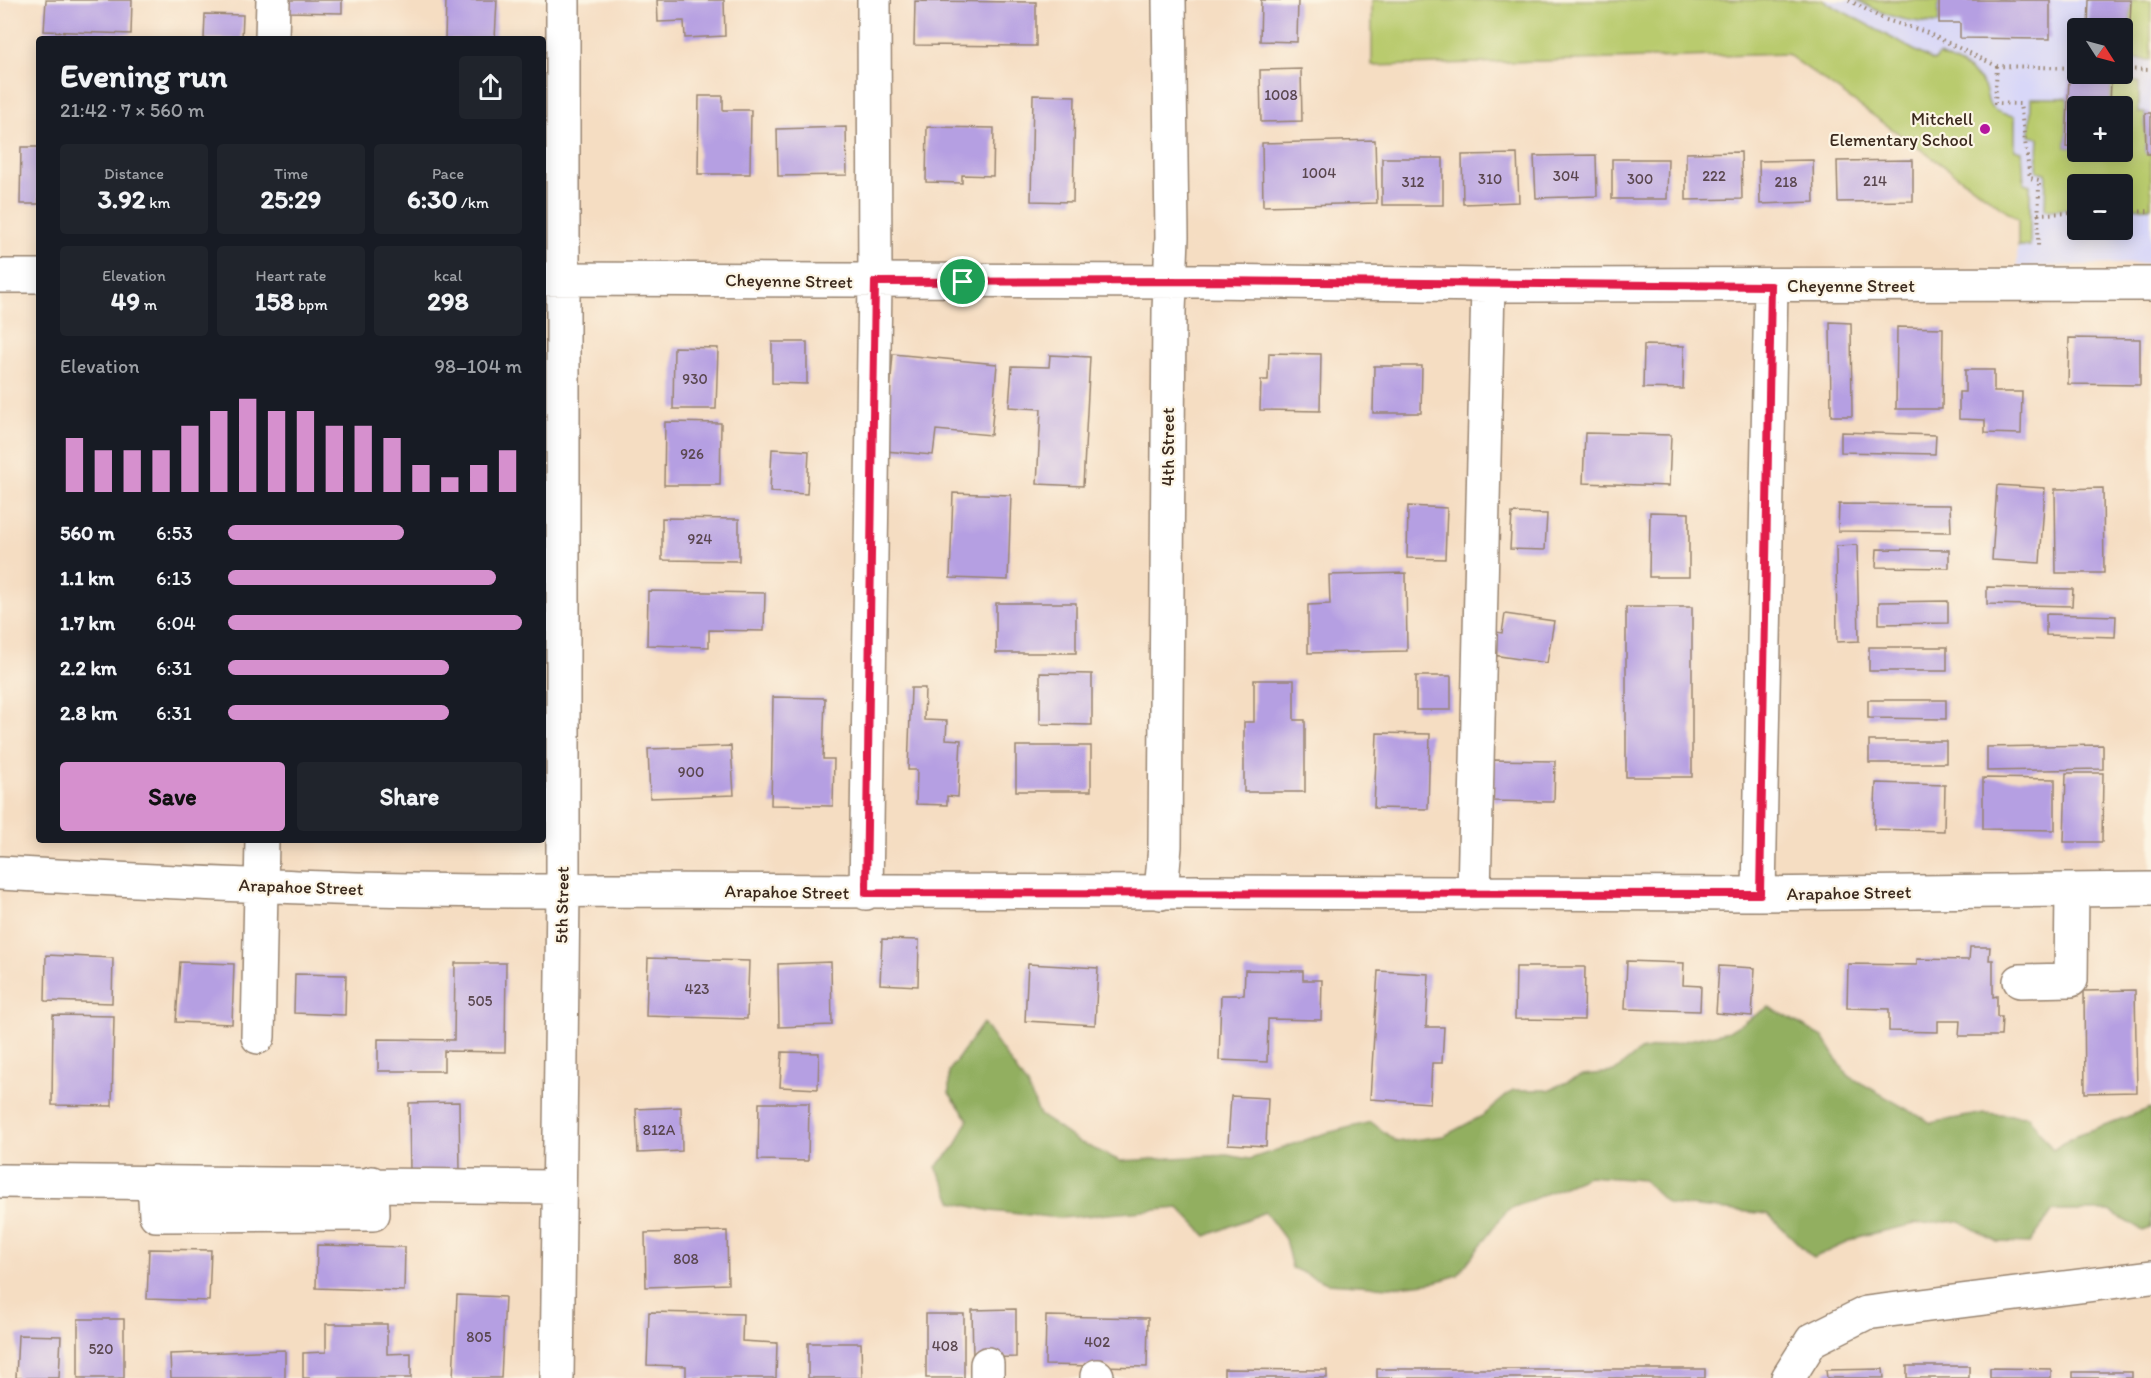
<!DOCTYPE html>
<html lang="en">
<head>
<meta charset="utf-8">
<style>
	body { margin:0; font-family:Itim,sans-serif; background:#20242c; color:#f1f3f6; height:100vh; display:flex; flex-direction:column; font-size:22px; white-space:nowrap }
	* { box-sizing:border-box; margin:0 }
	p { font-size:20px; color:#9ea1a6 }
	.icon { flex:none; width:33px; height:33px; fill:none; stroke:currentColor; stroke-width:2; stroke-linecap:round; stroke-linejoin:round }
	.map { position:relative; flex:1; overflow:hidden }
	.side { position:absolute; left:36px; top:36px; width:510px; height:807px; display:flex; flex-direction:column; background:#171b24; border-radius:6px; box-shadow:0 3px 15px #0003 }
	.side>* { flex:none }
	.needle { width:39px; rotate:126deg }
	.fabs { position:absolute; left:2067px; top:18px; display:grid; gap:12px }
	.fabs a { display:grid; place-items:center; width:66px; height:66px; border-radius:6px; background:#171b24; box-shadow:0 3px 15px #0003; font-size:30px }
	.pin { position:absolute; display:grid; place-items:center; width:51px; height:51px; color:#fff; margin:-26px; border:3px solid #fff; border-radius:50%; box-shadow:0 2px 6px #0007 }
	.round { display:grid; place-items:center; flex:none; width:63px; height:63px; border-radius:6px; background:#20242c }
	.head { display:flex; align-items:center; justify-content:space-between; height:102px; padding:0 24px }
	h1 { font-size:33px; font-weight:700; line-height:45px }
	.figures { display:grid; grid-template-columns:repeat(3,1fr); gap:9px; height:102px; padding:6px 24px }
	.figures div { display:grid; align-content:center; border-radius:6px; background:#20242c; text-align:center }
	.figures b { font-size:26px; font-weight:700 }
	.figures small { font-size:16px; font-weight:400 }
	.figures p { font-size:16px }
	.chart { height:168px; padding:12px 24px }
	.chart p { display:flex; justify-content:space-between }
	.chart svg { width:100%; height:108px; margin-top:6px; stroke:#d690ce; stroke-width:6 }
	.primary-button { display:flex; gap:12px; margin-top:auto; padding:12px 24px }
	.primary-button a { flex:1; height:69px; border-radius:6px; background:#d690ce; color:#111; font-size:24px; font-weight:700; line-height:69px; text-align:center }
	.primary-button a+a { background:#20242c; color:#f1f3f6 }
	ul { padding:0 24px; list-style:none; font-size:20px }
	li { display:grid; grid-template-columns:96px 72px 1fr; align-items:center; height:45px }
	li i { height:15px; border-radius:8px; background:#d690ce }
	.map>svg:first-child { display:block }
	.built { fill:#d8d7f8; fill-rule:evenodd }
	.green { fill:#b9cb6e; stroke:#7a7a46; stroke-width:1.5 }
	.forest { fill:#92af61; stroke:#666c40; stroke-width:1.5 }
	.building { fill:#b59fe2 }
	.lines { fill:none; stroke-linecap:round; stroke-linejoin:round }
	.minor-casing { stroke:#988470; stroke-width:36 }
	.path { stroke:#988470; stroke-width:4; stroke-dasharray:1.5 4.5; stroke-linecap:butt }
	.minor { stroke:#fff; stroke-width:33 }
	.route-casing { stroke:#fff; stroke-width:12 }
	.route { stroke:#e11d48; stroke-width:8 }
	.poi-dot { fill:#b5179e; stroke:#fcf5e5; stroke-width:2 }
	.labels { text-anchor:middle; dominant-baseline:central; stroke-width:4.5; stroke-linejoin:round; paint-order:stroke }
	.number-label { font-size:15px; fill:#5a474f }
	.poi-label { font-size:18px; fill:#3b2a1e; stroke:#fcf5e5; text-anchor:end }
	.street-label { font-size:18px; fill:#3b2a1e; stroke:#fcf5e5 }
</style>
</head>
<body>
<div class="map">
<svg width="2151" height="1378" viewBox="0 0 2151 1378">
	<rect width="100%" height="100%" fill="#fcf5e5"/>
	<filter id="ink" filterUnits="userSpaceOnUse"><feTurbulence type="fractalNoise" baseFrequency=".0167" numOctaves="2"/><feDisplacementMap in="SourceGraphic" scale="12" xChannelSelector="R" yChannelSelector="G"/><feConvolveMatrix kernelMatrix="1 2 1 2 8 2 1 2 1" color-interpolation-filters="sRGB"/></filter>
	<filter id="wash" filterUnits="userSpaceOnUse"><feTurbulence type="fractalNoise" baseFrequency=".008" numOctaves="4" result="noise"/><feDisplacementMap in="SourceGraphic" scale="24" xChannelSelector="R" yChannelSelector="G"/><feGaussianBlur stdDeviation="1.35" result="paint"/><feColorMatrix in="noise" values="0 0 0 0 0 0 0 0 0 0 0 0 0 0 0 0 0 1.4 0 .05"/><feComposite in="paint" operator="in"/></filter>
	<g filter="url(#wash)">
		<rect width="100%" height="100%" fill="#f5ddc2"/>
		<path class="built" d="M1372,0H2151V263L2017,267L2018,219L1787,54L1372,66ZM2078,28H2122V74H2078ZM2078,106H2122V152H2078ZM2078,184H2122V230H2078Z"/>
		<path class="green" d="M1372,0H1822L1934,61L1939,55C1952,61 1966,66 1976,76C1998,96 1973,110 2015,116V149L2022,151L2024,183L2030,185V246H2018V219L1787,54L1372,66Z
			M1857,0H1939V23C1904,22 1887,17 1857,0Z
			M2131,0H2151V60L2129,59Z
			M2111,80L2139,82V113H2145L2146,154H2151V207L2123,208L2122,184H2078L2077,209L2045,210L2046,173L2037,171L2039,138L2030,136L2031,98H2068L2066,147L2077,148L2078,152H2122V106H2110Z"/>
		<path class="forest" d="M1769,1007L1823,1037L1847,1075L1931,1123L1984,1113L2028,1116L2053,1150L2077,1135L2151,1108V1228L2143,1231L2110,1211H2053L2030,1243L1997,1242L1960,1221L1915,1224L1861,1236L1813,1258L1768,1214L1668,1204L1643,1180L1588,1176L1507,1210L1458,1275L1435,1282L1389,1287L1327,1283L1292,1268L1285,1239L1265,1212L1206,1236L1179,1208L1060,1218L990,1211L953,1202L936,1167L956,1146L968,1119L949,1093V1071L983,1023L1027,1086L1040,1115L1077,1141L1120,1161L1227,1155L1250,1159L1323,1134L1371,1122L1397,1142L1444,1136L1484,1115L1513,1090H1548L1583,1075L1614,1072L1640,1051L1729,1031Z"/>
		<g id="blocks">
			<path class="building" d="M46,0H132L131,34L44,31Z
				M289,0H342V13L288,12Z
				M446,0H497L495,39H445Z
				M657,0H724L725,36L685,38L684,21L658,22Z
				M1261,0H1298L1297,42L1260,41Z
				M1939,0H2050V39L1960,38V23H1939Z
				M2089,0H2131L2129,48H2122V28H2088Z
				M915,1L1036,2V46L914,45Z
				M205,14L243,15L242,39H204Z
				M1301,69L1302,121L1261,122L1260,70Z
				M2069,78L2111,80L2110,106H2078V148L2066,147Z
				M1033,95L1075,96L1073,202L1031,201Z
				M699,96H723V110H751L750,174H698Z
				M2145,113H2151V154H2146Z
				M846,127L847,175L778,176L777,129Z
				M927,127L994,128L993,176L962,175V183L926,182Z
				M1375,140L1377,203L1263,206L1262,143Z
				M21,147H39V204H20Z
				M1741,152L1742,199L1686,200V153Z
				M1517,154L1519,202L1463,204L1462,155Z
				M1596,155L1597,196L1536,198L1534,156Z
				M1382,158H1443V205H1382Z
				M1612,159H1668L1667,199H1612Z
				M1813,160L1814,202L1760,204L1759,161Z
				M1913,160V201L1838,202L1837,161Z
				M1830,322L1851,323L1852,416H1831Z
				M1897,327L1943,328L1942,409H1896Z
				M2069,338L2140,339V385L2068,384Z
				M772,342H807V384L772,383Z
				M1644,345L1684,346L1683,389L1643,388Z
				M674,347L718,348L716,409H673Z
				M1269,353L1321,354L1320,411L1260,410L1261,380H1268Z
				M893,354L997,364L991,435L936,430L933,455L885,451Z
				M1050,355L1090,357L1083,486L1037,484L1041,409L1009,407L1012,366L1049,367Z
				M1374,366H1422L1421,413H1373Z
				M1965,370H1994V392H2022L2021,434L1985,433V420L1959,419V392H1965Z
				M665,422L721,423L720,485H664Z
				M1841,432L1936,435L1935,454L1841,452Z
				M1585,433L1671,435L1669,486L1583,483Z
				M772,449L809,451L807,494L770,492Z
				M1997,485L2045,488L2040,563L1992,560Z
				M2103,488L2104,573H2056L2055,489Z
				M953,493L1011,495L1008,580L950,578Z
				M1839,504L1950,505L1951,532L1838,531Z
				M1408,506L1447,508L1445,559L1407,558Z
				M1650,512L1689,513V577H1649Z
				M1512,513L1547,514L1545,550L1510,549Z
				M662,518L739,519V561L662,560Z
				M1857,545L1859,641L1837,642L1836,546Z
				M1877,549L1949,550V568L1876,567Z
				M1406,573L1407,651L1308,653V605L1330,604L1329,575Z
				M1987,587L2073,589L2072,606L1987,604Z
				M648,591L765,593L764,631L709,630V647L647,645Z
				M1948,601V623L1879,624V602Z
				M996,603H1076V653H996Z
				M1626,607H1692V777H1626Z
				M1505,614L1554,621L1547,663L1493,655L1496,632L1502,633Z
				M2046,614L2116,616L2115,637L2046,635Z
				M1869,647H1947V671H1869Z
				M1040,673L1092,674V725L1040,724Z
				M1416,676H1451V710H1416Z
				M1254,680H1294V720H1305V792H1244V722H1254Z
				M911,688H925L924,720L947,721L946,739L961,740L958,797L947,796V805L916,804L917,770H908Z
				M773,697L825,698L823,759H834L833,806L771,805Z
				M1868,700H1946V719L1868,718Z
				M1377,733L1430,734L1428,809L1374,808Z
				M1869,741H1946V763H1869Z
				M2103,745V769L1987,771V747Z
				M731,746L734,795L650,798L648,749Z
				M1016,746H1091V791H1016Z
				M1493,760L1555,761L1554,802L1493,801Z
				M2066,773H2103L2102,842H2064Z
				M1983,778L2055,779V830L1983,829Z
				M1876,783L1945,785L1944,831L1874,829Z
				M882,939L919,940L918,986L880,984Z
				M1970,947H1990L1989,960H1993V997L1997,996V1017H2002L2001,1036H1959L1960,1021H1938V1032L1889,1031V1009L1847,1008L1848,964L1917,965V959L1969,960Z
				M46,955L113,958L112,1003L45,1001Z
				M648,958L749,961L747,1019L646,1016Z
				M1627,961L1684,963L1683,985L1701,986L1700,1011L1625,1009Z
				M180,962L234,964L232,1024L176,1022Z
				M831,962L832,1025L779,1027L778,964Z
				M455,963H506L505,1052L444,1051V1071H378V1039L454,1040Z
				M1028,964L1098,968L1095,1025L1025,1021Z
				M1719,966L1755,968L1752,1016L1716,1013Z
				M1516,967H1585L1584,1020L1515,1019Z
				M1245,970L1303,971V980H1322L1321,1020L1268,1019L1267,1062L1219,1060L1221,995H1244Z
				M1378,971L1429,974L1426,1027H1444L1442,1063H1432L1430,1103L1370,1099Z
				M295,974L346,975L345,1015L294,1013Z
				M2135,990L2137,1092L2085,1093L2084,991Z
				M53,1015L114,1016L112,1106L52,1105Z
				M782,1052L819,1053L818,1089L780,1087Z
				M1231,1096L1268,1098L1266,1146L1228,1144Z
				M459,1102L460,1172H410L409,1103Z
				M759,1103H809L808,1161L758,1160Z
				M681,1107L682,1151L638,1153L636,1109Z
				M727,1231L728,1284L646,1287L645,1233Z
				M317,1245L405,1247L404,1291L316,1288Z
				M149,1249L211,1250L209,1301L147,1299Z
				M457,1295L505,1297L501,1378H453Z
				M1016,1309V1357L973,1358L972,1310Z
				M649,1312L743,1314L742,1341L777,1343L776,1378H686V1366L647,1365Z
				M926,1314H964V1378H926Z
				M1046,1316L1148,1318L1147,1367L1045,1365Z
				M78,1319H124V1378H78Z
				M326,1324H387V1354L411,1353V1378H303V1353L326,1352Z
				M18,1335L61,1336L59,1378H16Z
				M808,1343H861L862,1378H808Z
				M285,1350V1378H171L170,1354Z
				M1907,1366H1969V1378H1907Z
				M1990,1368L2051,1369V1378H1990Z
				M1224,1369L1327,1370V1378H1224Z
				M1377,1369H1705V1378H1377Z
				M1883,1369L1884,1378H1827L1826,1370Z
				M2073,1372H2132V1378H2073Z"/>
		</g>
	</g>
	<g filter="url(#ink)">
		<use href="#blocks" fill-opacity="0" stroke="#988470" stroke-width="1.5"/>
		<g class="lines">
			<defs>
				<path id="minor" d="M272,39L273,0
					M0,276H39
					M543,279L1205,281L1488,285L2151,284
					M0,873C201,884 402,894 604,890L1759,894L2151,889
					M866,893L875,282L874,0
					M1161,893L1165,846L1169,311L1172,237L1169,0
					M1474,894L1488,285
					M1759,894L1771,286
					M2020,981L2071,980L2072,890
					M258,1037L262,840
					M0,1181L557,1187
					M154,1182L156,1215L373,1214L372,1183
					M557,1378L563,891V0
					M987,1378V1364
					M1097,1378V1376
					M1788,1378L1812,1340L1866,1313L2151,1277"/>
			</defs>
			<use href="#minor" class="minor-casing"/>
			<path class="path" d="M1849,0L1883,19L1923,31L1997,66L2078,68
				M1997,66L1995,103L2020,104L2030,178L2039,180L2038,249
				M2122,69L2151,70
				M2122,212L2151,211
				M2038,214L2078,213"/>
			<use href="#minor" class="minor"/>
		</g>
	</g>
	<g class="lines" filter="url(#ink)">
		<defs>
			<path id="route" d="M1205,281L1771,286L1760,894L866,893L875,282Z"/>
		</defs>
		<use href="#route" class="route-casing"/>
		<use href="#route" class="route"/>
	</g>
	<circle class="poi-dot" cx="1985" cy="129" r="6"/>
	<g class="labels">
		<g class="number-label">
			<text x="1281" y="95">1008</text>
			<text x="1319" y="173">1004</text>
			<text x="1566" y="176">304</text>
			<text x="1714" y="176">222</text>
			<text x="1490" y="179">310</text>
			<text x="1640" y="179">300</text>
			<text x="1875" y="181">214</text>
			<text x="1413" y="182">312</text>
			<text x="1786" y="182">218</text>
			<text x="695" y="379">930</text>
			<text x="692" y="454">926</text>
			<text x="700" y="539">924</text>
			<text x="691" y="772">900</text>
			<text x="697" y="989">423</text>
			<text x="480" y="1001">505</text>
			<text x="659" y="1130">812A</text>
			<text x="686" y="1259">808</text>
			<text x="479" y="1337">805</text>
			<text x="1097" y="1342">402</text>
			<text x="945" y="1346">408</text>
			<text x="101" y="1349">520</text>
		</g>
		<g class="poi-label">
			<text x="1973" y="119">Mitchell<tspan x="1973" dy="21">Elementary School</tspan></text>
		</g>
		<g class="street-label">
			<text transform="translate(789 281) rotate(1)">Cheyenne Street</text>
			<text x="1851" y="286">Cheyenne Street</text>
			<text transform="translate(1168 447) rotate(-90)">4th Street</text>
			<text transform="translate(301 887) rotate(2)">Arapahoe Street</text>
			<text transform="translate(787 892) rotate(1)">Arapahoe Street</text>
			<text transform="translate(1849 893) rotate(-1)">Arapahoe Street</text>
			<text transform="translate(562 905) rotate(-89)">5th Street</text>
		</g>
	</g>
</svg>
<div class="fabs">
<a><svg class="needle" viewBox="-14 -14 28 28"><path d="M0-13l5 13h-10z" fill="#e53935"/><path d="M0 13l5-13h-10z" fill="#9ea1a6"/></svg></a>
<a>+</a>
<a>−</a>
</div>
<div class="pin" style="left:963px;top:282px;background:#1e9e55"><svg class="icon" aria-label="arrive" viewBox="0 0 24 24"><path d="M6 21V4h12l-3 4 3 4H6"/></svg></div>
<section class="side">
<div class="head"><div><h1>Evening run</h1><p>21:42 · 7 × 560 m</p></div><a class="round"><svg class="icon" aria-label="share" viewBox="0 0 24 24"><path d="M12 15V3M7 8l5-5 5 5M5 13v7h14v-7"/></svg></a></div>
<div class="figures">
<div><p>Distance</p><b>3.92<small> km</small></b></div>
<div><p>Time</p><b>25:29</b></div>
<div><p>Pace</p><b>6:30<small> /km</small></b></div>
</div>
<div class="figures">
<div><p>Elevation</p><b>49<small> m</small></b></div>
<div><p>Heart rate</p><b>158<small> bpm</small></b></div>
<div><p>kcal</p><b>298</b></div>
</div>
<div class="chart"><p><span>Elevation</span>98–104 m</p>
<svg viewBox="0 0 160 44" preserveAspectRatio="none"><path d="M5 44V22M15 44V27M25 44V27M35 44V27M45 44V17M55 44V11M65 44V6M75 44V11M85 44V11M95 44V17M105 44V17M115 44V22M125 44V33M135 44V38M145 44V33M155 44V27"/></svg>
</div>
<ul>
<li><b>560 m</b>6:53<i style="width:60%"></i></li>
<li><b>1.1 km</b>6:13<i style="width:91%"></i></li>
<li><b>1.7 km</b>6:04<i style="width:100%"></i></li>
<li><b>2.2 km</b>6:31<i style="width:75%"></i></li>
<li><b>2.8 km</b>6:31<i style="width:75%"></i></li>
</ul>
<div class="primary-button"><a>Save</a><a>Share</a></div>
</section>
</div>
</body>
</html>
